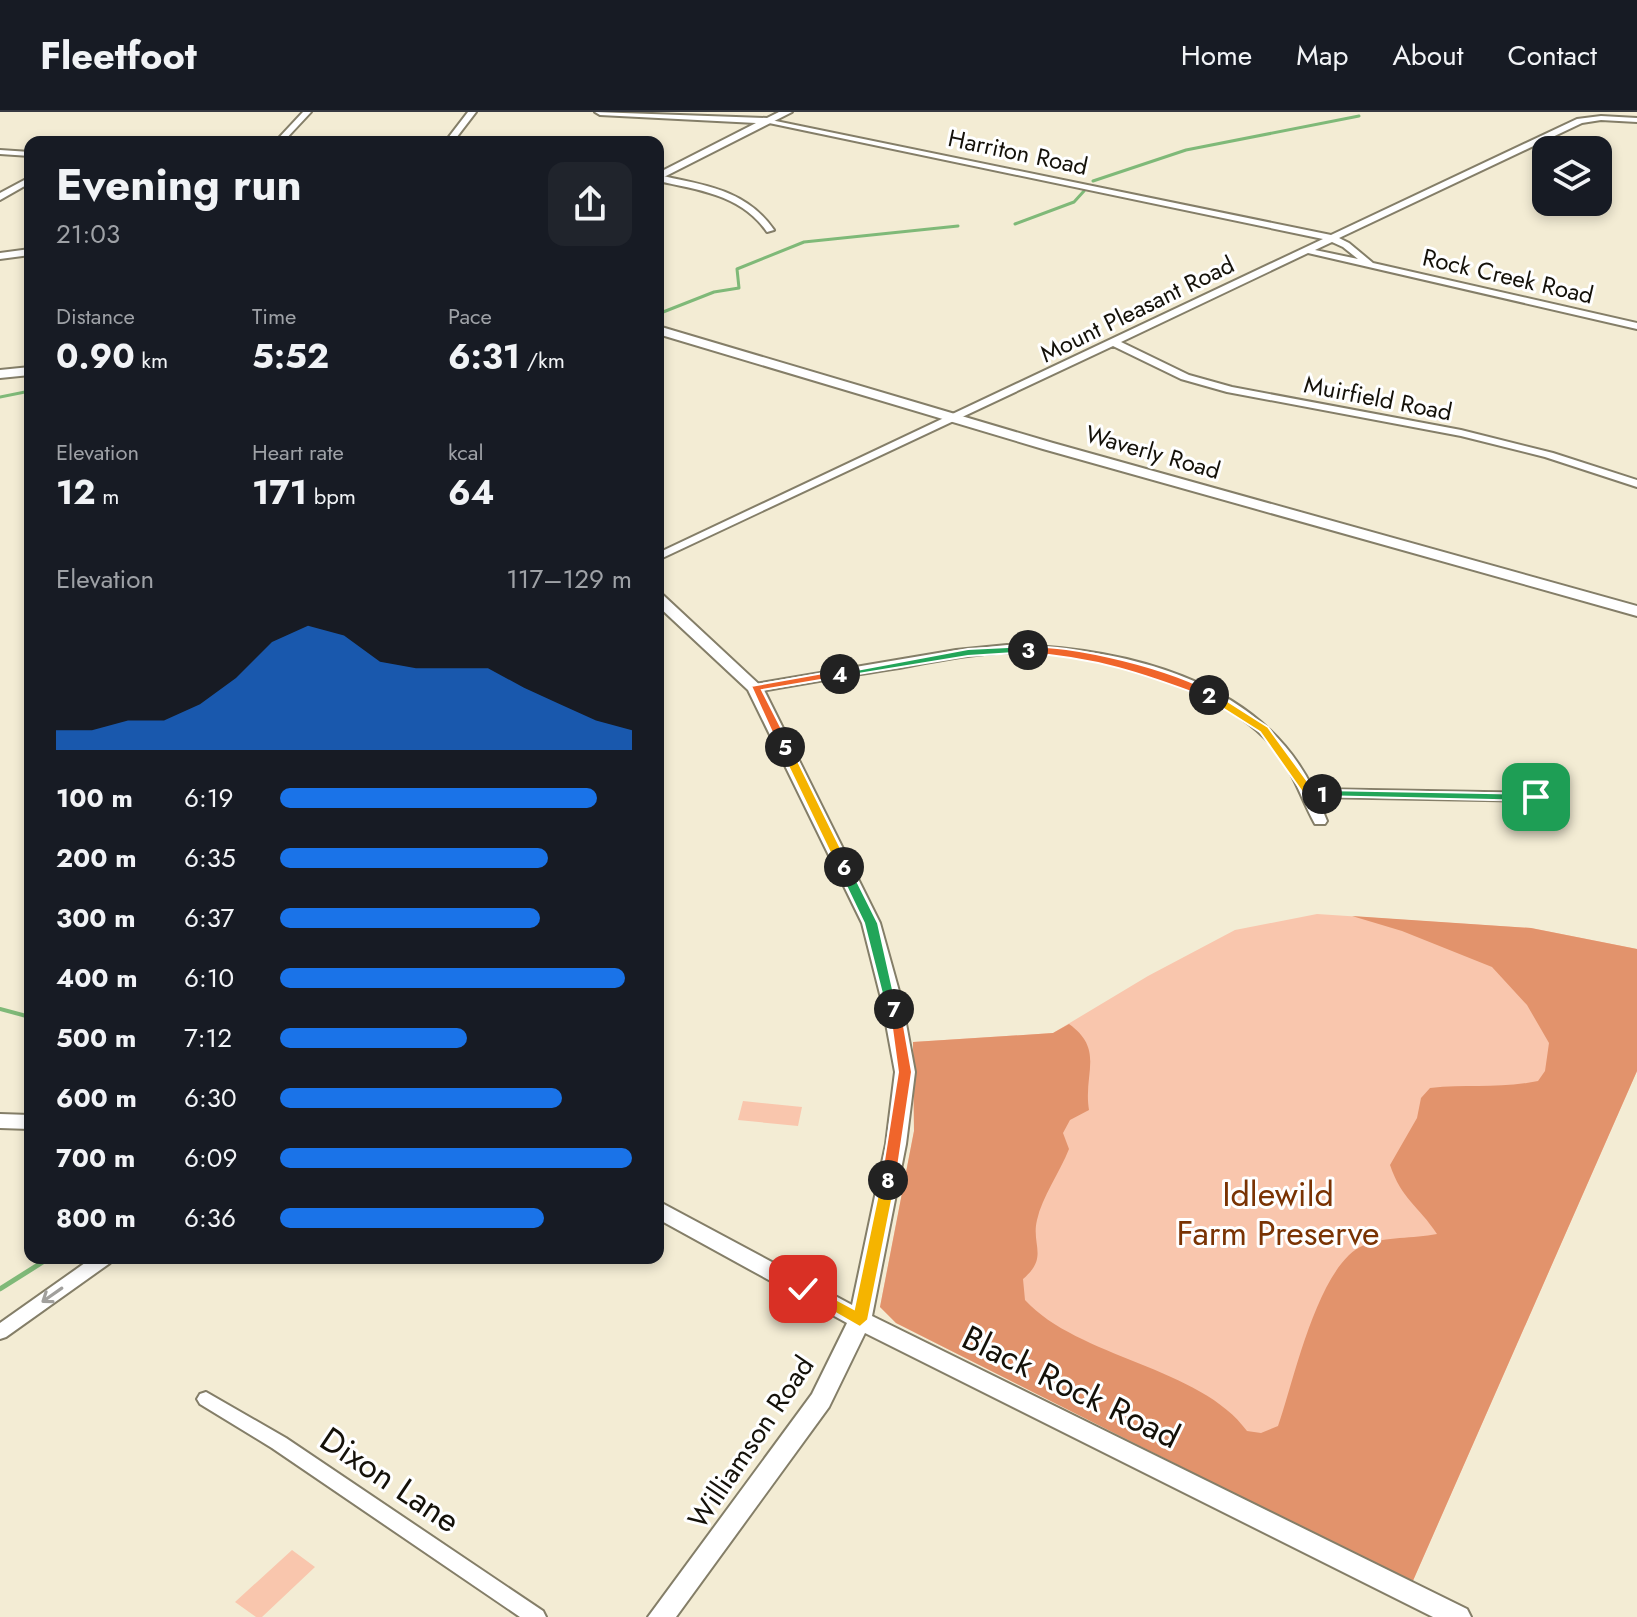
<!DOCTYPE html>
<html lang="en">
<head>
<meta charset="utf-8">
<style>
	body { margin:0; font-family:Jost,sans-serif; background:#20242c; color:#f1f3f6; height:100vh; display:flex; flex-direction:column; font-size:30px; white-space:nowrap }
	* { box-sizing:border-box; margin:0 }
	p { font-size:26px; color:#9ea1a6 }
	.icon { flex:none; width:44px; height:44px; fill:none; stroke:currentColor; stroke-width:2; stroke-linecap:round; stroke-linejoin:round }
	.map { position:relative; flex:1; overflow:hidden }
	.panel { position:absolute; left:24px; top:24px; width:640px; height:1128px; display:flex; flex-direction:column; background:#171b24; border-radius:16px; box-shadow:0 4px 12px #0003 }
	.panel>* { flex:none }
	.tools { position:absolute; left:1532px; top:24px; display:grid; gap:16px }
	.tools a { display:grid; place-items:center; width:80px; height:80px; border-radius:16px; background:#171b24; box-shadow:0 4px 12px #0003; font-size:40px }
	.pin { position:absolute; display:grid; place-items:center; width:68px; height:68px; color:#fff; margin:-34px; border-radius:16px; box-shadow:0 4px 12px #0006 }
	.km { position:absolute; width:40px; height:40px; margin:-20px; border-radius:50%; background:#222; color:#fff; font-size:22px; line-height:40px; text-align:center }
	.round { display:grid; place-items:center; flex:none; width:84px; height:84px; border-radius:16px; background:#20242c }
	.head { display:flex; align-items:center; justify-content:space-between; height:136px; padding:0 32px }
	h1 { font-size:44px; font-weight:700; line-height:60px }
	.figures { display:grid; grid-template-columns:repeat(3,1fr); gap:12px; height:136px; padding:8px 32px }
	.figures div { display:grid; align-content:center }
	.figures b { font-size:34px; font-weight:700 }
	.figures small { font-size:22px; font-weight:400 }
	.figures p { font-size:22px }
	.chart { height:224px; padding:16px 32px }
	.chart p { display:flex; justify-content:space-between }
	.chart svg { width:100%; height:144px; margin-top:8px; fill:#1a73e8; opacity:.7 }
	ul { padding:0 32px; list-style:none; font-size:26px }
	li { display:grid; grid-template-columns:128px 96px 1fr; align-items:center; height:60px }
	li i { height:20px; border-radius:10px; background:#1a73e8 }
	header { display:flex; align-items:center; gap:48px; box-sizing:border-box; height:112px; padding:0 40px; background:#171b24; border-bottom:2px solid #363941 }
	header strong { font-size:38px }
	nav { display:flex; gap:44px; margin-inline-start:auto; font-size:28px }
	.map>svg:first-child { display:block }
	.green { fill:#f9c6ad }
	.forest { fill:#e2936c }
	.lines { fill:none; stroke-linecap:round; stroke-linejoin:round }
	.stream-far2 { stroke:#7fb978; stroke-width:3 }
	.stream-far1 { stroke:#7fb978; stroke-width:4 }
	.stream { stroke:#7fb978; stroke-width:5 }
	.street-casing { stroke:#847e68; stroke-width:4 }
	.secondary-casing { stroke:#847e68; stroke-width:4 }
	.street { fill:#fff; fill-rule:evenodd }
	.secondary { fill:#fff; fill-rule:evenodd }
	.oneway { stroke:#a1a09d }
	.split-1 { fill:#22a559; stroke:#fff; stroke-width:2 }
	.split-2 { fill:#f5b400; stroke:#fff; stroke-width:2 }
	.split-3 { fill:#f0652b; stroke:#fff; stroke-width:2 }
	.split-4 { fill:#22a559; stroke:#fff; stroke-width:2 }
	.split-5 { fill:#f0652b; stroke:#fff; stroke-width:2 }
	.split-6 { fill:#f5b400; stroke:#fff; stroke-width:2 }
	.split-7 { fill:#22a559; stroke:#fff; stroke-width:2 }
	.split-8 { fill:#f0652b; stroke:#fff; stroke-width:2 }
	.split-9 { fill:#f5b400; stroke:#fff; stroke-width:2 }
	.labels { text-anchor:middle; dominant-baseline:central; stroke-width:6; stroke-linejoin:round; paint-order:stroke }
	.far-street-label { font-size:24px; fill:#141109; stroke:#fff }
	.street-label { font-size:28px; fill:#141109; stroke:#fff }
	.near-park-label { font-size:34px; fill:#7a3303; stroke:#fff }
	.near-street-label { font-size:34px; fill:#141109; stroke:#fff }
</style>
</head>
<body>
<header>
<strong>Fleetfoot</strong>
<nav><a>Home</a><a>Map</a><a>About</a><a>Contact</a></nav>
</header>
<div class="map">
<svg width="1637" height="1505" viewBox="0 0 1637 1505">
	<rect width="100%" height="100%" fill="#f3ecd4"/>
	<path class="green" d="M1317,802L1531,816L1637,837V959L1412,1471L896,1211L880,1195L914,1019L913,930L1053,921L1148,864L1235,818Z
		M743,989L802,995L798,1014L738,1008Z
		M292,1438L315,1455L262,1505H256L235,1490Z"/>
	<path class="forest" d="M1352,804L1531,816L1637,837V959L1412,1471L896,1211L880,1195L914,1019L913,930L1053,921L1069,912C1105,938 1083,961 1089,998L1070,1008L1063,1021L1069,1037C1060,1060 1042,1085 1037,1108C1031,1133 1049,1145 1023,1167L1025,1188C1078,1246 1201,1255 1247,1319L1261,1321L1278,1314C1294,1269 1318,1152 1364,1133C1386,1124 1413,1127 1437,1122C1418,1093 1402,1088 1390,1053L1417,1006L1421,986L1430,976C1469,972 1499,977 1538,969L1545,959L1549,931L1527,893L1492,855L1402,819Z"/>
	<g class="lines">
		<path class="stream-far2" d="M1093,69L1186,38L1359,4
			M1015,112L1074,90L1084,79
			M658,202L714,180L739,176L737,157L804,130L958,114
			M0,285L30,279"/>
		<path class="stream-far1" d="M0,897L30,905"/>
		<path class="stream" d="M0,1177L49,1146"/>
		<defs>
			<path id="street" d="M303,0H311L283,30H275Z
				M468,0H476L453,30H445Z
				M1601,4L1637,6V10L1601,8L1582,11L1339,126L1349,131L1373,151L1637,211V217L1308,141L1121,230L1189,263L1232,275L1461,318L1553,341L1637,368V375L1545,345L1461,324L1227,280L1181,267L1113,234L658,448V441L1323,127L769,11L765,9L766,7L1331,123L1577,7ZM1332,130L1343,135L1358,147L1315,138Z
				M0,38L30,40V44L0,42Z
				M658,63C703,73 746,77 774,118L767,120C742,83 699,78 658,69Z
				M30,65V71L0,88V81Z
				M30,137V143L0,147V141Z
				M1007,533C1120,535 1259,566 1313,677L1536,681L1543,685L1536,689L1317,685L1327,709L1325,712H1315C1301,687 1294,660 1275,637C1252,609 1218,590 1186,576C1127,549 1060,537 996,541C963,543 931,550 899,556C851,563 803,572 755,580L749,576L755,572L956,538Z
				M92,1146H113L110,1151L6,1225L0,1227V1211Z
				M206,1280L286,1326L543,1499L546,1505H520L272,1336L200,1292L197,1287L200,1282Z"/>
			<path id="secondary" d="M595,0L767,6L779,0H792L658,68V61L756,11L600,3Z
				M658,214L1053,331L1637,494V504L1043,337L658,222Z
				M30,255V263L0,266V258Z
				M658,481L663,483L763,576L880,811L902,890L915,960L906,1032L872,1204L1467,1497L1471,1505H1433L865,1221L829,1295L676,1505H648L812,1282L847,1211L658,1107V1089L852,1193L886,1032L895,960L882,890L862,811L748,578L658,494Z
				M0,1002L30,1003V1017L0,1016Z"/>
		</defs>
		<use href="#street" class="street-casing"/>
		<use href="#secondary" class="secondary-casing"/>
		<use href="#street" class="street"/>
		<use href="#secondary" class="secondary"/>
	</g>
	<defs><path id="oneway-shaft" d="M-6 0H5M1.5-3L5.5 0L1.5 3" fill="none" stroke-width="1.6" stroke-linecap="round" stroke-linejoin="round" transform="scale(2)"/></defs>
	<use class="oneway" href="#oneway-shaft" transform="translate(52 1183) rotate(145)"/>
	<path class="split-1" d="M1322,678L1536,682L1542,685L1536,689L1317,684V679Z"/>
	<path class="split-2" d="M1205,580H1213L1268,615L1314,678L1326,679V684H1305L1260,620L1205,585Z"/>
	<path class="split-3" d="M1024,535C1064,530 1183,559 1215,583L1205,585C1141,561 1096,546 1028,541Z"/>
	<path class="split-4" d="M1028,534L1032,540L968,544L840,565L835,562L968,537Z"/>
	<path class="split-5" d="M840,558L844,564L762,578L791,635L780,638L751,574Z"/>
	<path class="split-6" d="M785,632L791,635L850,755L848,758L837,755L779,635Z"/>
	<path class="split-7" d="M844,751L850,755L878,811L898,900L886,897L864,811L837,755Z"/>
	<path class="split-8" d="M889,894L901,897L912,960L896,1068L888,1073L881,1068L898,960Z"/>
	<path class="split-9" d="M888,1062L896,1068L868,1208L860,1215L794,1177L797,1172H808L854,1197L881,1068Z"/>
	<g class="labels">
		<g class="far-street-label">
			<text transform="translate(1018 40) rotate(12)">Harriton Road</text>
			<text transform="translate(1508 164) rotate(13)">Rock Creek Road</text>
			<text transform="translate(1137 197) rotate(-26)">Mount Pleasant Road</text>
			<text transform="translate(1378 286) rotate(11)">Muirfield Road</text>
			<text transform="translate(1153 340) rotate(16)">Waverly Road</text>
		</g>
		<g class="street-label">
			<text transform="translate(751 1330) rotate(-56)">Williamson Road</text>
		</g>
		<g class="near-park-label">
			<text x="1278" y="1082">Idlewild<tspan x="1278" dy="39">Farm Preserve</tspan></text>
		</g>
		<g class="near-street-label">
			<text transform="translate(1071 1275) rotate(26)">Black Rock Road</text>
			<text transform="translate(390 1368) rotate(34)">Dixon Lane</text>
		</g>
	</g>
</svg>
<div class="tools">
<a><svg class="icon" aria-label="layers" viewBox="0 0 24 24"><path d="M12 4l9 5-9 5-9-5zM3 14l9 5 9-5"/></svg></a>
</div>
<div class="pin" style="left:1536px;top:685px;background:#1e9e55"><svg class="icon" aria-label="arrive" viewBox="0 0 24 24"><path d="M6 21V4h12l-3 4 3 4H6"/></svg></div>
<div class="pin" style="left:803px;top:1177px;background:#d93025"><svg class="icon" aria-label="check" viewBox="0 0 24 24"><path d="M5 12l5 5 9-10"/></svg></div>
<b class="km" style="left:1322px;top:682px">1</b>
<b class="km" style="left:1209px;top:583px">2</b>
<b class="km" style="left:1028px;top:538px">3</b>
<b class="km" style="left:840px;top:562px">4</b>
<b class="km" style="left:785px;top:635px">5</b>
<b class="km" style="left:844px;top:755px">6</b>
<b class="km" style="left:894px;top:897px">7</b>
<b class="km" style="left:888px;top:1068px">8</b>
<section class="panel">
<div class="head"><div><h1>Evening run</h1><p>21:03</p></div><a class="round"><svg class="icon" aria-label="share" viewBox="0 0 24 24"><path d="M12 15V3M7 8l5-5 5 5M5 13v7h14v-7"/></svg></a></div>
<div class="figures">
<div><p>Distance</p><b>0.90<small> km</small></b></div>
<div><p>Time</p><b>5:52</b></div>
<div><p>Pace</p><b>6:31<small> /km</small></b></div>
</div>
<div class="figures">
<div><p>Elevation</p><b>12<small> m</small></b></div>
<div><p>Heart rate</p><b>171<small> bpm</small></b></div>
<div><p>kcal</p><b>64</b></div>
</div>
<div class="chart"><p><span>Elevation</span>117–129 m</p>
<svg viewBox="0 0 160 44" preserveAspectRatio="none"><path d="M0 44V38L10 38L20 35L30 35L40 30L50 22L60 11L70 6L80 9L90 17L100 19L110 19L120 19L130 25L140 30L150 35L160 38V44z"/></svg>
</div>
<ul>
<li><b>100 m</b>6:19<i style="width:90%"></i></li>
<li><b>200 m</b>6:35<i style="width:76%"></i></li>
<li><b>300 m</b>6:37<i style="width:74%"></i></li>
<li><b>400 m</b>6:10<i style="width:98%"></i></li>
<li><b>500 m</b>7:12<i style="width:53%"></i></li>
<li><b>600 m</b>6:30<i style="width:80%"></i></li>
<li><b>700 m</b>6:09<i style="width:100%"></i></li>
<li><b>800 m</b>6:36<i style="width:75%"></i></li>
</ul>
</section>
</div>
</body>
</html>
